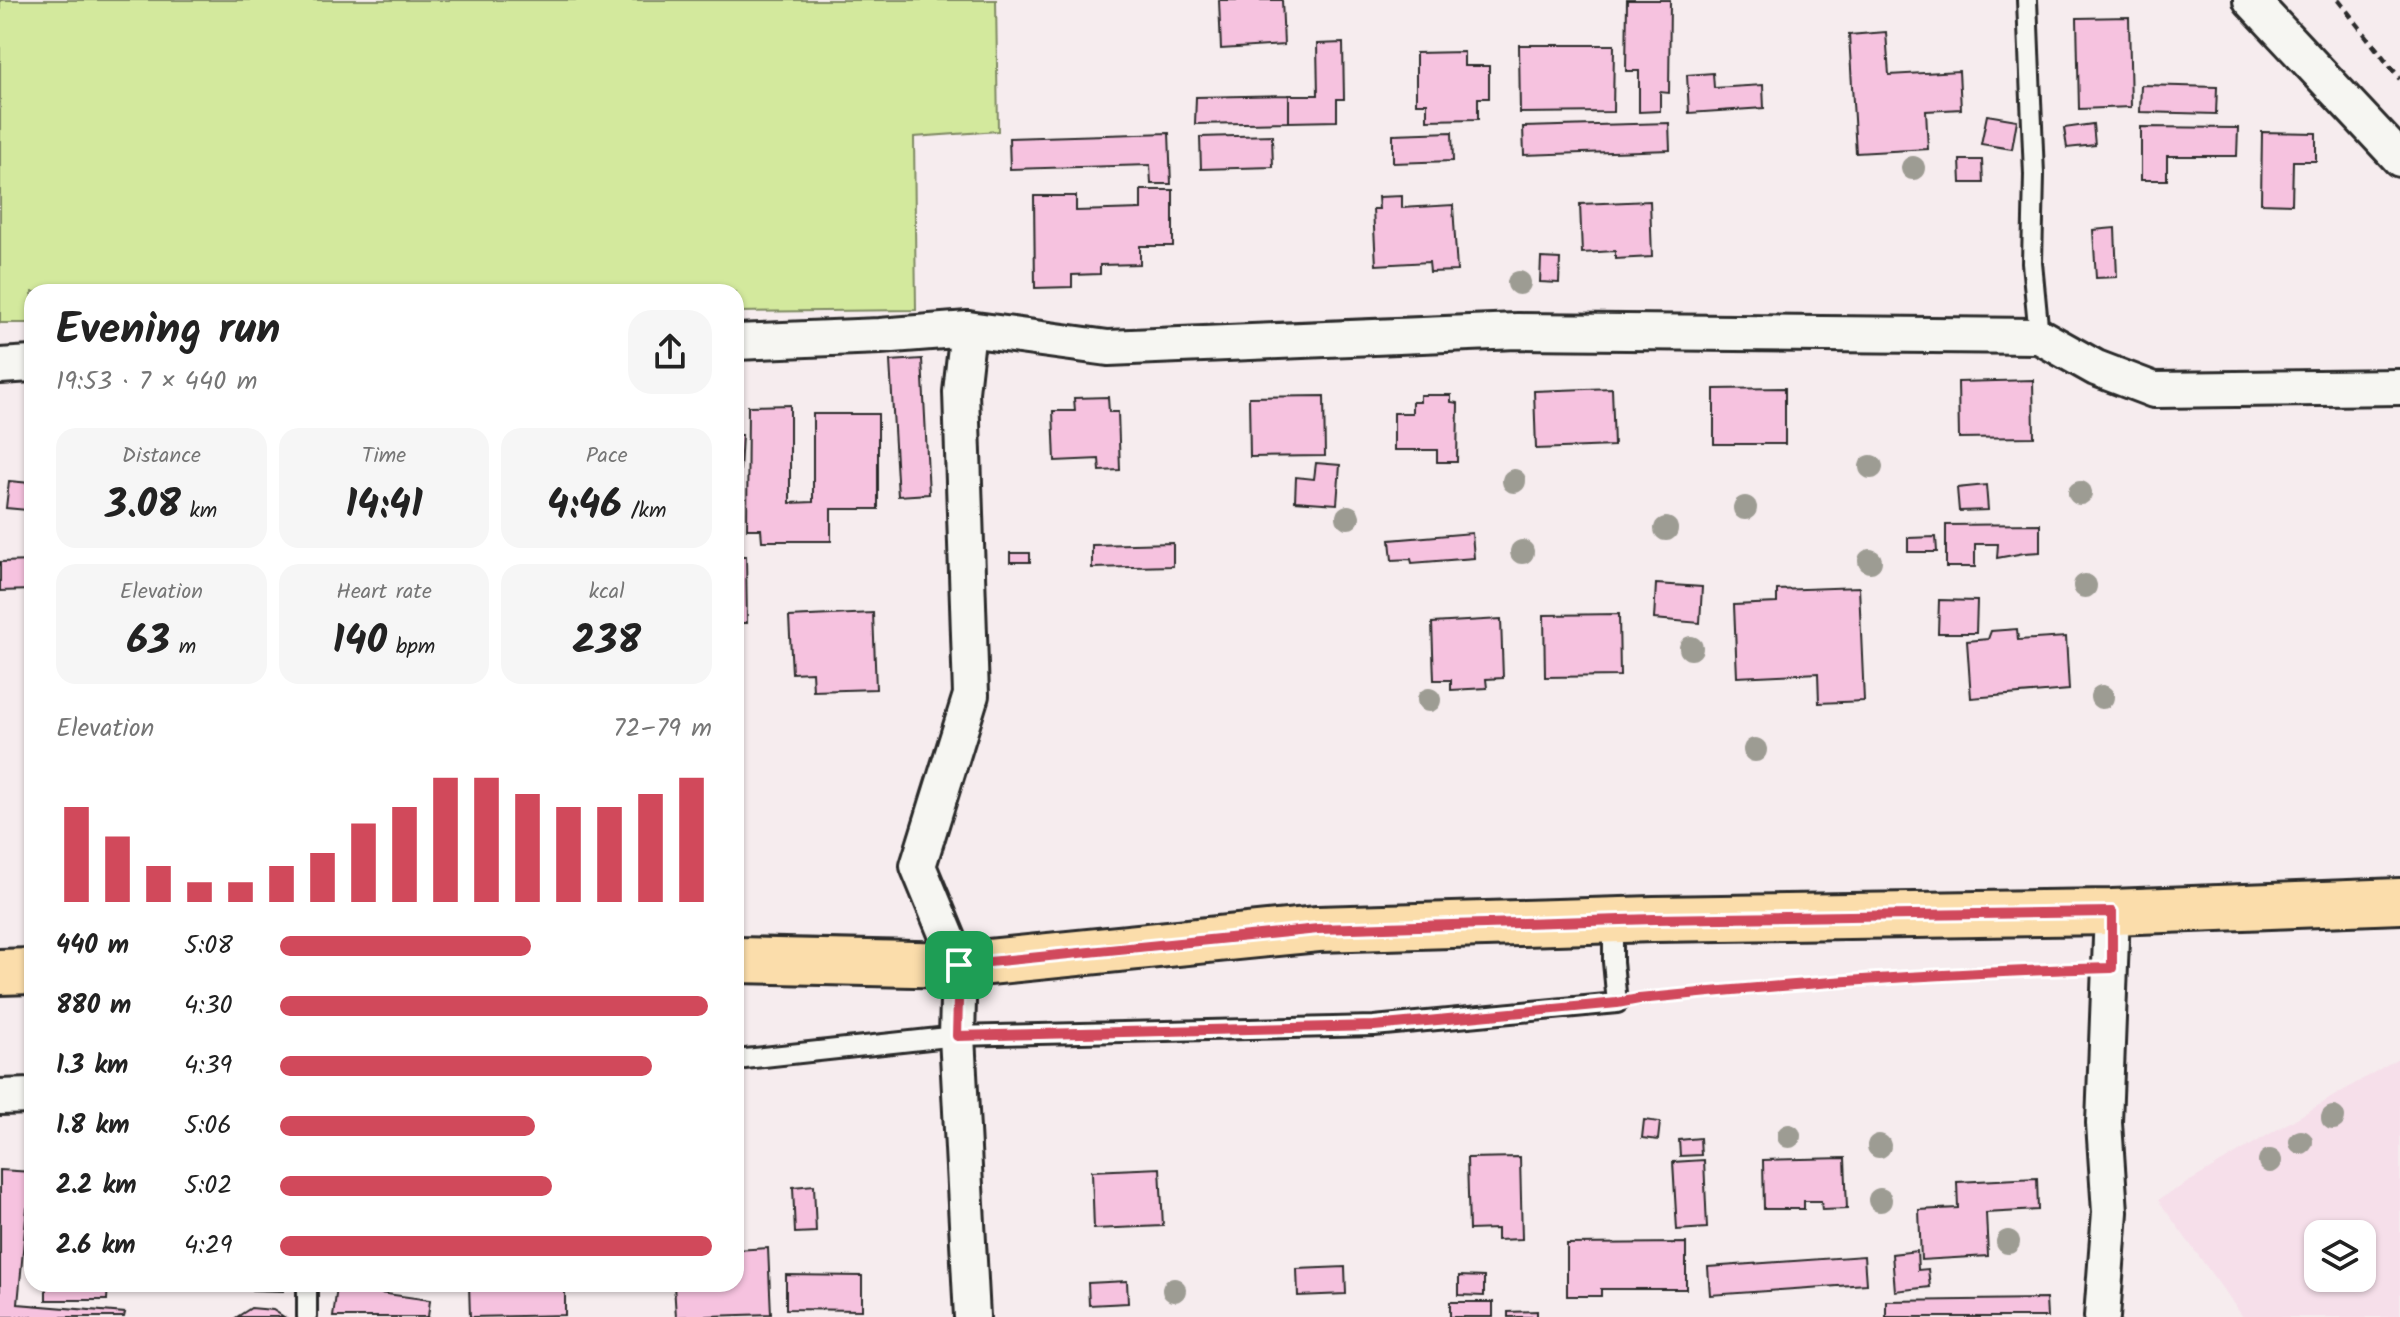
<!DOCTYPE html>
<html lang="en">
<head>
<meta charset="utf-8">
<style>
	body { margin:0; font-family:Kalam,sans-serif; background:#f6f6f6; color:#222; height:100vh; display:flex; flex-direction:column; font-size:30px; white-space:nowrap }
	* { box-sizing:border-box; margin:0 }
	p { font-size:26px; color:#767676 }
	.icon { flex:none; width:44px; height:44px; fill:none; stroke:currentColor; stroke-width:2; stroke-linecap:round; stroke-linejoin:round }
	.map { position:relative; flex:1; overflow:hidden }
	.side { position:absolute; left:24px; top:284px; width:720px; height:1008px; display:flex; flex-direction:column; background:#fff; border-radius:24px; box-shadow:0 2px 6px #0004 }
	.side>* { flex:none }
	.tools { position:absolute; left:2304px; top:1220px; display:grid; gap:16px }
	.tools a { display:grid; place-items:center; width:72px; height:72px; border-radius:16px; background:#fff; box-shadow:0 2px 6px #0004; font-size:40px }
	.pin { position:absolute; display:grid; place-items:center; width:68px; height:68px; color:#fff; margin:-34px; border-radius:16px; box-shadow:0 4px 12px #0006 }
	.round { display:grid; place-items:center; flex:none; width:84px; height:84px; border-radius:24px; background:#f6f6f6 }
	.head { display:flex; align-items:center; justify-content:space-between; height:136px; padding:0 32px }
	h1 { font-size:44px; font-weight:600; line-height:60px }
	.metrics { display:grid; grid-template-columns:repeat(3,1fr); gap:12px; height:136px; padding:8px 32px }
	.metrics div { display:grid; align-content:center; border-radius:20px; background:#f6f6f6; text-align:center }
	.metrics b { font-size:40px; font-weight:600 }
	.metrics small { font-size:22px; font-weight:400 }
	.metrics p { font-size:22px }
	.chart { height:224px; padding:16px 32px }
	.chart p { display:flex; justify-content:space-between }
	.chart svg { width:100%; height:144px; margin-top:8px; stroke:#d1495b; stroke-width:6 }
	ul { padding:0 32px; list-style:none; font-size:26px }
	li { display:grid; grid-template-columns:128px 96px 1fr; align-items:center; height:60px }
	li i { height:20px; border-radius:10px; background:#d1495b }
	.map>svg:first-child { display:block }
	.built { fill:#f6dfea; fill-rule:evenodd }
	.green { fill:#d3e99d; stroke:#7f8a64; stroke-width:2 }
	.building { fill:#f6c2df; stroke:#2b2b2b; stroke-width:2 }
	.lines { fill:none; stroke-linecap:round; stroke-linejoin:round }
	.service-casing { stroke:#2b2b2b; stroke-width:24 }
	.minor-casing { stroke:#2b2b2b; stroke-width:40 }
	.primary-casing { stroke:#2b2b2b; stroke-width:50 }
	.path { stroke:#2b2b2b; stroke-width:5; stroke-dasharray:8 6; stroke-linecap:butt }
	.service { stroke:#f6f6f2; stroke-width:18 }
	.minor { stroke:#f6f6f2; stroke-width:34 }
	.primary { stroke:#fbddab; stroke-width:44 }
	.tree { fill:#9d9c93 }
	.route-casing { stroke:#fff; stroke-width:16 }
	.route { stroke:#d1495b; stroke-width:10 }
</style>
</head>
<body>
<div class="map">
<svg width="2400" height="1317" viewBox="0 0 2400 1317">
	<rect width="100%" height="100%" fill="#f6ecee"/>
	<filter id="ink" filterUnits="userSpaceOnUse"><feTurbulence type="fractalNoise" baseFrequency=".0125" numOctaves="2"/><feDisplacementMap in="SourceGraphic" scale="16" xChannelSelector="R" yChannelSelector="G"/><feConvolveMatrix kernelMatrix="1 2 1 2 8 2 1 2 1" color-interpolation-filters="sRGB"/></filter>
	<g filter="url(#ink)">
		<path class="built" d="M2400,1057V1317H2243L2158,1200ZM2318,1234H2362V1278H2318Z"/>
		<path class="green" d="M0,0H996L998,131L914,137L916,310L736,312V292H32V323H0Z"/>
		<path class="building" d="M1219,0H1282L1284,45L1221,49Z
			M1627,0H1670L1669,93L1660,92V111L1639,112V71H1626Z
			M2129,17L2131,107L2079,109L2077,18Z
			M1886,32L1889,75L1959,71L1961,109L1926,111L1928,149L1856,153L1849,35Z
			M1343,43L1344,99H1337V121L1289,122V95H1318L1317,44Z
			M1519,45H1614L1613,112L1520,113Z
			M1464,52V66H1489V98H1478V119L1427,120V103H1416V53Z
			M1713,73L1714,88L1763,85L1764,108L1689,113L1687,75Z
			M2141,85L2217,87L2216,114L2140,112Z
			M1289,95V122L1195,124L1196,97Z
			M1987,115L2017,120L2012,149L1981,144Z
			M1669,123L1670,150L1524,155L1523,127Z
			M2093,124L2095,145L2067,148L2064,128Z
			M2141,127L2238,128L2237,156H2167V180H2141Z
			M1452,132L1453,161L1393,163V134Z
			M2262,132L2316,133V161H2293L2292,204L2261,203Z
			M1169,133L1171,184H1151L1150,165L1010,169L1009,138Z
			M1272,135L1273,167L1201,169L1200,137Z
			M1960,160H1982L1983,183H1961Z
			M1141,190H1173V246H1140V264L1100,265V274L1072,275V287L1035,288L1034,196H1076V211L1141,209Z
			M1402,196V208L1453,205L1457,271L1430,272L1429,262L1376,265L1373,209H1379L1378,197Z
			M1650,201L1652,257L1615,259V251L1582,253L1580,204Z
			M2115,228L2117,277L2096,278L2093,230Z
			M1541,258L1560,259L1559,283L1540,282Z
			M922,359L929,494L898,496L890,361Z
			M2033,380L2034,437L1959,438L1958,382Z
			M1612,388L1614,446L1536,449L1534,391Z
			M1785,388V444H1714V389Z
			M1420,395H1451V402L1458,403L1457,462H1437V450H1394V413H1412V402H1420Z
			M1324,396L1325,456L1250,457L1249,397Z
			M1108,397L1109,412H1118L1120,470L1100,471L1099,459L1055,461L1053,411H1075L1074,398Z
			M790,405V503L813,502V414H878V509H831V541H762L761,529H747L748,406Z
			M736,435H742L740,470H736Z
			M1316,463L1340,465L1337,504L1295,501L1296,477L1314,479Z
			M9,481L30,483L27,510L6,508Z
			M1986,485L1988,510L1959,511L1957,488Z
			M2040,524V552L2024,553L1997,558L1998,544H1975V567H1946V525Z
			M1472,533L1474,558L1412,563L1411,559L1392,560L1390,540Z
			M1936,537L1937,552H1908V538Z
			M1173,543V566L1092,568V545Z
			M1010,553H1030V562H1010Z
			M736,556H746L747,623H736Z
			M32,561V590L0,591V562Z
			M1656,584L1702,587L1700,623L1654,619Z
			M1859,587L1864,701L1819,703L1818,673L1737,677L1734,605L1777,603V590Z
			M1939,600L1977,601L1976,633H1938Z
			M873,613L876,689L813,691L812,672L792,673L789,617Z
			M1619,614L1620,676L1545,677L1544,615Z
			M1501,619L1503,678L1486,679L1487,688L1451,690V680H1434L1432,623Z
			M2017,629L2018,640L2066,637L2069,690L1971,698L1967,641L1988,639L1991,631Z
			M1644,1120L1660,1122L1658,1140L1642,1138Z
			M1700,1138L1701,1155L1680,1156L1679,1140Z
			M1520,1157L1522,1239L1497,1240V1229L1469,1230L1467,1158Z
			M1845,1158L1847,1209L1822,1210L1821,1201H1804V1209H1764L1763,1160Z
			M1704,1160L1707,1228L1677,1230L1673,1162Z
			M1160,1168L1163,1226L1094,1229L1092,1171Z
			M0,1170L32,1172V1208H27L18,1304L125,1313L124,1317H0Z
			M2037,1178L2038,1210L1986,1213L1988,1256L1921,1260L1919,1210L1958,1208L1957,1182Z
			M814,1185L816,1232L795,1233L793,1187Z
			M1686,1243V1289H1601V1296H1567V1244Z
			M768,1248L771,1314L676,1317L674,1284H736V1250Z
			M1917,1251L1918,1270L1928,1269L1930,1287L1895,1291L1892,1254Z
			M1864,1256L1866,1284L1710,1295L1708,1267Z
			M1345,1267L1346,1294L1298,1296L1297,1269Z
			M786,1275L862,1276V1310L786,1309Z
			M1459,1276L1484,1277V1296L1459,1295Z
			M1127,1281L1128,1303L1089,1305L1088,1283Z
			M46,1284H145V1285L108,1284L107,1300H46Z
			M252,1284H283V1291L252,1290Z
			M469,1284H501L502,1289L565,1287V1315L470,1317Z
			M337,1287L430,1300L428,1317H333Z
			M2046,1299L2047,1317H1886V1301Z
			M1450,1302H1493V1317H1450Z
			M251,1308L273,1310L284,1317H237Z
			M1537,1311V1317H1508V1312Z"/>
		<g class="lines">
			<defs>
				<path id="service" d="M2027,0L2034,175L2032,263L2039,336
					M736,1060L957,1036L1374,1026L1617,1003L1613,962V921
					M307,1317V1284"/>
				<path id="minor" d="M2251,0L2400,159
					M968,329L961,392L971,695L918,866L959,965L957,1036L972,1317
					M736,342L880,336L968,329L1108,348L1517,331L2039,336L2096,368L2154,390L2400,387
					M0,366L32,364
					M0,1097L32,1096
					M2102,1317L2110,1212L2104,1123L2112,912"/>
				<path id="primary" d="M736,960L959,965L1318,929L1654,919L2112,912L2400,901
					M0,972L32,971"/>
			</defs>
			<use href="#service" class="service-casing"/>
			<use href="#minor" class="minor-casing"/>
			<use href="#primary" class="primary-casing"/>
			<path class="path" d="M2338,0L2400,79
				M1642,998C1786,984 1930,972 2075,969"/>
			<use href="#service" class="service"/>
			<use href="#minor" class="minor"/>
			<use href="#primary" class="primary"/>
		</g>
		<g class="tree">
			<circle cx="1913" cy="168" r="12"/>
			<circle cx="1519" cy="283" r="12"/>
			<circle cx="1871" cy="467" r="12"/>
			<circle cx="1514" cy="481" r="12"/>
			<circle cx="2080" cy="493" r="12"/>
			<circle cx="1745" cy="508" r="12"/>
			<circle cx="1348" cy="517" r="12"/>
			<circle cx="1666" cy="529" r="12"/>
			<circle cx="1522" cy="552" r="12"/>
			<circle cx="1870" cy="561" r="12"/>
			<circle cx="2085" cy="586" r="12"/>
			<circle cx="1691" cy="648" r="12"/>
			<circle cx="2102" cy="697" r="12"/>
			<circle cx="1429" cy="700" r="12"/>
			<circle cx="1755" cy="750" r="12"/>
			<circle cx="2333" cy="1118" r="12"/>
			<circle cx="1789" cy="1136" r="12"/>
			<circle cx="2301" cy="1142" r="12"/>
			<circle cx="1879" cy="1146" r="12"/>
			<circle cx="2270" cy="1161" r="12"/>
			<circle cx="1880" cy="1200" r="12"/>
			<circle cx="2008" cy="1242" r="12"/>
			<circle cx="1174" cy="1290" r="12"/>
		</g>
	</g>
	<g class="lines" filter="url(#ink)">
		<defs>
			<path id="route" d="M2112,912V968C1953,972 1796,983 1639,999L1617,1003L1374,1026L957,1036L959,965L1318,929L1654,919Z"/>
		</defs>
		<use href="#route" class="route-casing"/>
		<use href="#route" class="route"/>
	</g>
</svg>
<div class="tools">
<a><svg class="icon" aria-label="layers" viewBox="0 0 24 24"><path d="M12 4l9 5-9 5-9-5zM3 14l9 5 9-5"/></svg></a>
</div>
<div class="pin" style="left:959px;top:965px;background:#1e9e55"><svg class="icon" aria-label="arrive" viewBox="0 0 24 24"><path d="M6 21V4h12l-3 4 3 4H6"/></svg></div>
<section class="side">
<div class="head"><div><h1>Evening run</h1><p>19:53 · 7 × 440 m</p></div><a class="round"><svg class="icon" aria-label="share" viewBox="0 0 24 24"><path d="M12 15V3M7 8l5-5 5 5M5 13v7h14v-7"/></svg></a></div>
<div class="metrics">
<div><p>Distance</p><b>3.08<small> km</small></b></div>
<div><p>Time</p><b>14:41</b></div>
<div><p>Pace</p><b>4:46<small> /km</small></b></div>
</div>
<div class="metrics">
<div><p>Elevation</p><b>63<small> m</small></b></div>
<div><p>Heart rate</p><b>140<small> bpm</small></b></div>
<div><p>kcal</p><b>238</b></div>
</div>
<div class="chart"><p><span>Elevation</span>72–79 m</p>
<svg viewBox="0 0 160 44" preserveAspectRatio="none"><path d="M5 44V15M15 44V24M25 44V33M35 44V38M45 44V38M55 44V33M65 44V29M75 44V20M85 44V15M95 44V6M105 44V6M115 44V11M125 44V15M135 44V15M145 44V11M155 44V6"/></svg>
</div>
<ul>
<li><b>440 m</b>5:08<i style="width:58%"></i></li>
<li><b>880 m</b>4:30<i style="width:99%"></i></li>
<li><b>1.3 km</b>4:39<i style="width:86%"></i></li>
<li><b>1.8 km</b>5:06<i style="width:59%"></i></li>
<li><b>2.2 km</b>5:02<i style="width:63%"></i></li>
<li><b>2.6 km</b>4:29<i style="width:100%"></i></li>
</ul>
</section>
</div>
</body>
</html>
